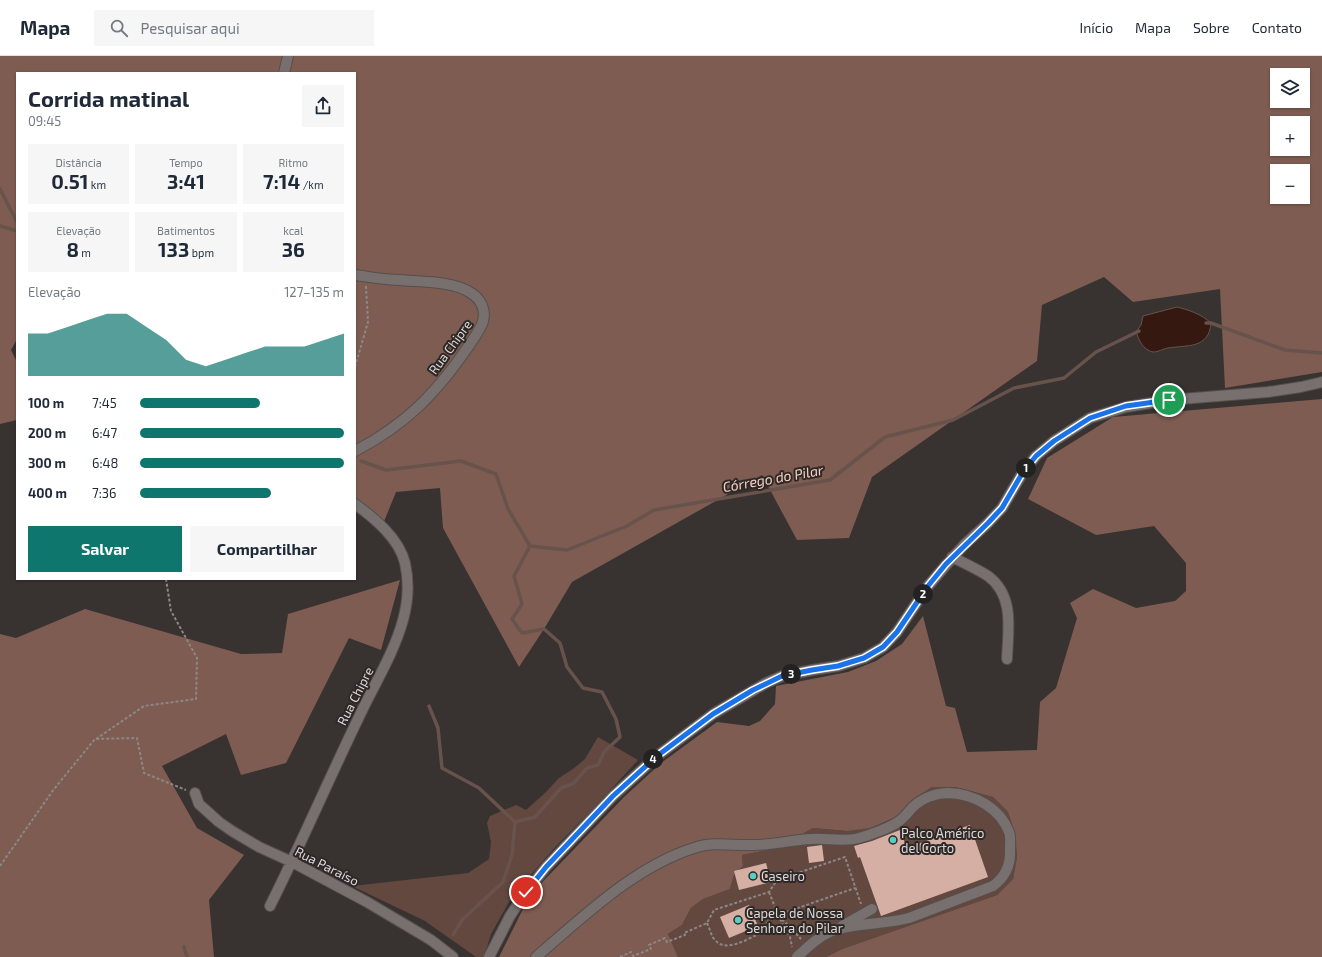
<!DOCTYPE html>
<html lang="pt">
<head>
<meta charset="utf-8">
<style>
	body { margin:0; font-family:"Exo 2",sans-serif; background:#f6f6f7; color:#1f2937; height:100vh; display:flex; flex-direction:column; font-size:15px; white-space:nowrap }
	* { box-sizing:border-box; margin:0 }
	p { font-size:13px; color:#747a83 }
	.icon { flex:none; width:22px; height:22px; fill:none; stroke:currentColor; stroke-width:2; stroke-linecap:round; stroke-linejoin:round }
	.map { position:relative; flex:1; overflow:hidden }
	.panel { position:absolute; left:16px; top:16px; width:340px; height:508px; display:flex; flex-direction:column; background:#fff; border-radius:0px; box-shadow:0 1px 3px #0004 }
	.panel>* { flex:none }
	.buttons { position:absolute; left:1270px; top:12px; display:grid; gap:8px }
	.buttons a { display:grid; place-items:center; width:40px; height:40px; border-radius:0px; background:#fff; box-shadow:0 1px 3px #0004; font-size:20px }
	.pin { position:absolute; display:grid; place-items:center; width:34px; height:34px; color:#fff; margin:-17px; border:2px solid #fff; border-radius:50%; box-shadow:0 1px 4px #0007 }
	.km { position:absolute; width:20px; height:20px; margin:-10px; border-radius:50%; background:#222; color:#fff; font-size:11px; line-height:20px; text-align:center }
	.round { display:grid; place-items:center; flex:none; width:42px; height:42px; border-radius:0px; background:#f6f6f7 }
	.overview { display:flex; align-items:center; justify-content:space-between; height:68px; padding:0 12px }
	h1 { font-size:22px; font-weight:700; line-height:30px }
	.figures { display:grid; grid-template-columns:repeat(3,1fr); gap:6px; height:68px; padding:4px 12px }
	.figures div { display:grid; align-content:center; border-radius:0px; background:#f6f6f7; text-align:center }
	.figures b { font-size:20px; font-weight:700 }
	.figures small { font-size:11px; font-weight:400 }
	.figures p { font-size:11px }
	.chart { height:112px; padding:8px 12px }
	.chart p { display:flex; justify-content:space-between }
	.chart svg { width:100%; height:72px; margin-top:4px; fill:#0f766e; opacity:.7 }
	.primary-button { display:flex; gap:8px; margin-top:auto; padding:8px 12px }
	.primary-button a { flex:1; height:46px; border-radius:0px; background:#0f766e; color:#fff; font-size:16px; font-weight:700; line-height:46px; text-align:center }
	.primary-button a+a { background:#f6f6f7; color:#1f2937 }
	ul { padding:0 12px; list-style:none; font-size:13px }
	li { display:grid; grid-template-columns:64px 48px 1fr; align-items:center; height:30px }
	li i { height:10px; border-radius:5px; background:#0f766e }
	header { display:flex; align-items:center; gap:24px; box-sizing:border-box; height:56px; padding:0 20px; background:#fff; border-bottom:1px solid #e0e1e3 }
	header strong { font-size:19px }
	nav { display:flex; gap:22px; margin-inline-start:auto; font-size:14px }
	.search { width:280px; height:36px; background:#f6f6f7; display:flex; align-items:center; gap:10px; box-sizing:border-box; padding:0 14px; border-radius:0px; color:#747a83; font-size:15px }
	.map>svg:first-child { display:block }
	.green { fill:#634840 }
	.forest { fill:#7e5c51; fill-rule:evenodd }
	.water { fill:#351910; stroke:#67534c }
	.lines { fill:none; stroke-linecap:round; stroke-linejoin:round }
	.stream { stroke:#67534c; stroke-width:3.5 }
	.building { fill:#d5afa3 }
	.minor-casing { stroke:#544f4e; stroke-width:12 }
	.path { stroke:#8c8785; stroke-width:2; stroke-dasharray:3 2; stroke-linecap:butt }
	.minor { stroke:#77706e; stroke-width:10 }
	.route-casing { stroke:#fff; stroke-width:8 }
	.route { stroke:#1a73e8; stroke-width:5 }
	.poi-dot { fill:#56cec4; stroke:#2e2826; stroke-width:1.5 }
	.labels { text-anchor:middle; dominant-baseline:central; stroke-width:4; stroke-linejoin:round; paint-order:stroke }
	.street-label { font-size:13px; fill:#ddd9d8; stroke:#2e2826 }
	.poi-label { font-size:13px; fill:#ddd9d8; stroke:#2e2826; text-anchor:start }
	.water-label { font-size:14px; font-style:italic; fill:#f7d1c5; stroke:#2e2826 }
</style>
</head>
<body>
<header>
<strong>Mapa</strong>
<div class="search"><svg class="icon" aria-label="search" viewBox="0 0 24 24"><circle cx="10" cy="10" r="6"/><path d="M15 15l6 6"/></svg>Pesquisar aqui</div>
<nav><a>Início</a><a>Mapa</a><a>Sobre</a><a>Contato</a></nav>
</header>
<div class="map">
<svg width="1322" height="901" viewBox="0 0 1322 901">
	<rect width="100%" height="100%" fill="#383230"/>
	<path class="green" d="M598,681L638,704L594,752L557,789L513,839L491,878L484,901H476L425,865L352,830L468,817L489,803L491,786L487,767L490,760L516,749L526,754L545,737L559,722L573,713L585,703Z
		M932,731H955L993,741L1008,756L1015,778L1017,801L1013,823L997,839L842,893L826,901H678L668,878L682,869L691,852L703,843L730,833L734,819L743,810L742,799L778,792L813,772L847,775L900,759L912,744Z"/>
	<path class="forest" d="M0,0H1322V316L1225,332L1220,233L1133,246L1104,221L1042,249L1037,305L872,421L849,482L797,484L762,419L572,526L544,573L519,611L443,472L440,432L396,436L383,468L355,446V17H17V283L11,294L17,306V364L0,368ZM1277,19H1303V45H1277ZM1277,67H1303V93H1277ZM1277,115H1303V141H1277Z
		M1322,343V901H826L842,893L997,839L1013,823L1017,801L1015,778L1008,756L993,741L955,731H932L912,744L900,759L870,772L847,775L813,772L778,792L742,799L743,810L734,819L730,833L703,843L691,852L682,869L668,878L678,901H499L530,839L624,741L661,707L717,666L749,670L760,665L775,648L776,630L848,616L876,605L902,588L923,560L946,650L955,652L967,696L1037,694L1040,646L1056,632L1077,562L1070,547L1093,533L1136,552L1175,545L1186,535V507L1154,470L1096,479L1028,443L1047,402L1113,361Z
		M400,524L381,594L349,582L286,707L241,719L226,678L162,710L197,772L244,799L209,844L214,901H0V578L16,582L85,553L241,598L282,597L288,558Z"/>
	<path class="water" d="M1177,251C1189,254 1201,258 1211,267C1209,293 1187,289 1168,292C1161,293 1155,299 1148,294C1141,290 1139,283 1136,276L1141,269L1143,260Z"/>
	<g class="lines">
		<path class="stream" d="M0,133L17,166
			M0,170L17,175
			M1206,267H1211L1285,294L1322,297
			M361,405L386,414L461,405L496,418L508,453L530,490L514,520L522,548L512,563L522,577L544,573L560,587L567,611L583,632L602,636L616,663L620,681L604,696L598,709L587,712L574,727L561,732L535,761L515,766
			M530,490L567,494L627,470L654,454L830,424L885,381L953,364L1014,332L1064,322L1096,296L1139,275
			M429,650L438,672L442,712L479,732L515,766L512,799L503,826L462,864L453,879
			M184,891L187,901"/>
	</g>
	<path class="building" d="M970,769L988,821L881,860L860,801L858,802L854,790L872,785L900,774L907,792Z
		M822,789L824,805L809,807L807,791Z
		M766,807L771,826L739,834L734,815Z
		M749,849L758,870L729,882L720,861Z"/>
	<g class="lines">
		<defs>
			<path id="minor" d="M284,17L288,0
				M355,219C370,221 385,224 400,224C421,226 454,225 471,237C481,243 486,254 483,265C482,270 478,275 476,279C461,302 439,331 419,350C400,368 378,383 355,395
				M952,501C964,507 977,513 988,520C1015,540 1008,574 1007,603
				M195,737L199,748L219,766L232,775L259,791L292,806L367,846L431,884L453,901
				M270,850C301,788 328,725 358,663C373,630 393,600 403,564C408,546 409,525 405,507C399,482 374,462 355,448
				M842,870L872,853
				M489,901L510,860L526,836L546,811L613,740L657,700L713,658L766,627L782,620L812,614L838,610L864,602L883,591L897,576L928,530L946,509L964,489L988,467L1002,452L1023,416L1036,400L1054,385L1090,362L1126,351L1169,344L1268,336L1301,331L1322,326
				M536,901C583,861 634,811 694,792C714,785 733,790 754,789C773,789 792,784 811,783C827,782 844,786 859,782C870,779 889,772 898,766C904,762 908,756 913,751C922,742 936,737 949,737C974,738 1000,752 1009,776C1011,781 1010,788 1010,794C1011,810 1005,821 993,830L909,862C884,869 856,866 832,875C818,881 808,891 797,901"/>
		</defs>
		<use href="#minor" class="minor-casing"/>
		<path class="path" d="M355,311L368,266L366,230
			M96,683L144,650L196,643L197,602L171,555L166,523
			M0,810L54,733L95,683L137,682L144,717L186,734
			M769,836L778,859
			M778,859L855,832
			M780,863L790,881L792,891
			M707,867C710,873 711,880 715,884C726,897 747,883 759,878C768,870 765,863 778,859L801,883
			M620,901L631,896L633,900L651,893L649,889L665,882L667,886L685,879L684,877L707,867L714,854L769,836L777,824L845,801L861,848"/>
		<use href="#minor" class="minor"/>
	</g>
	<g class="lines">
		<defs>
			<path id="route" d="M526,836L546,811L613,740L657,700L713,658L753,634L782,620L812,614L838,610L864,602L883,591L897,576L928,530L946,508L988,467L1002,452L1023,416L1036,400L1054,385L1090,362L1126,350L1169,344"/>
		</defs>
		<use href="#route" class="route-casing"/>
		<use href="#route" class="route"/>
	</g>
	<g class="poi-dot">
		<circle cx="893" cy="784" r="4"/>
		<circle cx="753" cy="820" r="4"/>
		<circle cx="738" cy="864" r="4"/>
	</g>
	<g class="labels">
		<g class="street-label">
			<text transform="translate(450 291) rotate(-54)">Rua Chipre</text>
			<text transform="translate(355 640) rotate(-63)">Rua Chipre</text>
			<text transform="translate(327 810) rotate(27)">Rua Paraíso</text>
		</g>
		<g class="poi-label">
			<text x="901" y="777">Palco Américo<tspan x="901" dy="15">del Corto</tspan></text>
			<text x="761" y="820">Caseiro</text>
			<text x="746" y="857">Capela de Nossa<tspan x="746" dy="15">Senhora do Pilar</tspan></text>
		</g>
		<g class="water-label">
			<text transform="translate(773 422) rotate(-10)">Córrego do Pilar</text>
		</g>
	</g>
</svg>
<div class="buttons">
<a><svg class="icon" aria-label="layers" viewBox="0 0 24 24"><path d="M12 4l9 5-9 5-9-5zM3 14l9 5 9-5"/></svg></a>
<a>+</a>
<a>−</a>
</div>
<div class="pin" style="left:1169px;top:344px;background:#1e9e55"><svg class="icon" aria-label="arrive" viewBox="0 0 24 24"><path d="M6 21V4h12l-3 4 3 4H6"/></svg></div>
<div class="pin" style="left:526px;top:836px;background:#d93025"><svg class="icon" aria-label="check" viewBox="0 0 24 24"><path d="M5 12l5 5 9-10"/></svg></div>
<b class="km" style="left:1026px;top:412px">1</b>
<b class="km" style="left:923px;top:538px">2</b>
<b class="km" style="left:791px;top:618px">3</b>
<b class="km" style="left:653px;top:703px">4</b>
<section class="panel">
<div class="overview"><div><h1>Corrida matinal</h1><p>09:45</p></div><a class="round"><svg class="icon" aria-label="share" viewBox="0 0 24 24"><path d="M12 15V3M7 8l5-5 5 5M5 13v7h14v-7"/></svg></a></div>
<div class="figures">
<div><p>Distância</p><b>0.51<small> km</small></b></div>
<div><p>Tempo</p><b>3:41</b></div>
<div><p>Ritmo</p><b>7:14<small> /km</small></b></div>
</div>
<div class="figures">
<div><p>Elevação</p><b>8<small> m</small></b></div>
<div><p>Batimentos</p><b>133<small> bpm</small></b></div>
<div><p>kcal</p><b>36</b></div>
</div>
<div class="chart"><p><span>Elevação</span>127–135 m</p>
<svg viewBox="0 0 160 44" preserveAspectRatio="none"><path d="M0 44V18L10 18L20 14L30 10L40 6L50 6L60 14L70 22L80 34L90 38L100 34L110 30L120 26L130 26L140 26L150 22L160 18V44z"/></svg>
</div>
<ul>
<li><b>100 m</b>7:45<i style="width:59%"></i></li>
<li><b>200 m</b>6:47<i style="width:100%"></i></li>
<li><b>300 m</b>6:48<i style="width:100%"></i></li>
<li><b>400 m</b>7:36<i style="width:64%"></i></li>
</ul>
<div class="primary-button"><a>Salvar</a><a>Compartilhar</a></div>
</section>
</div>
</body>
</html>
